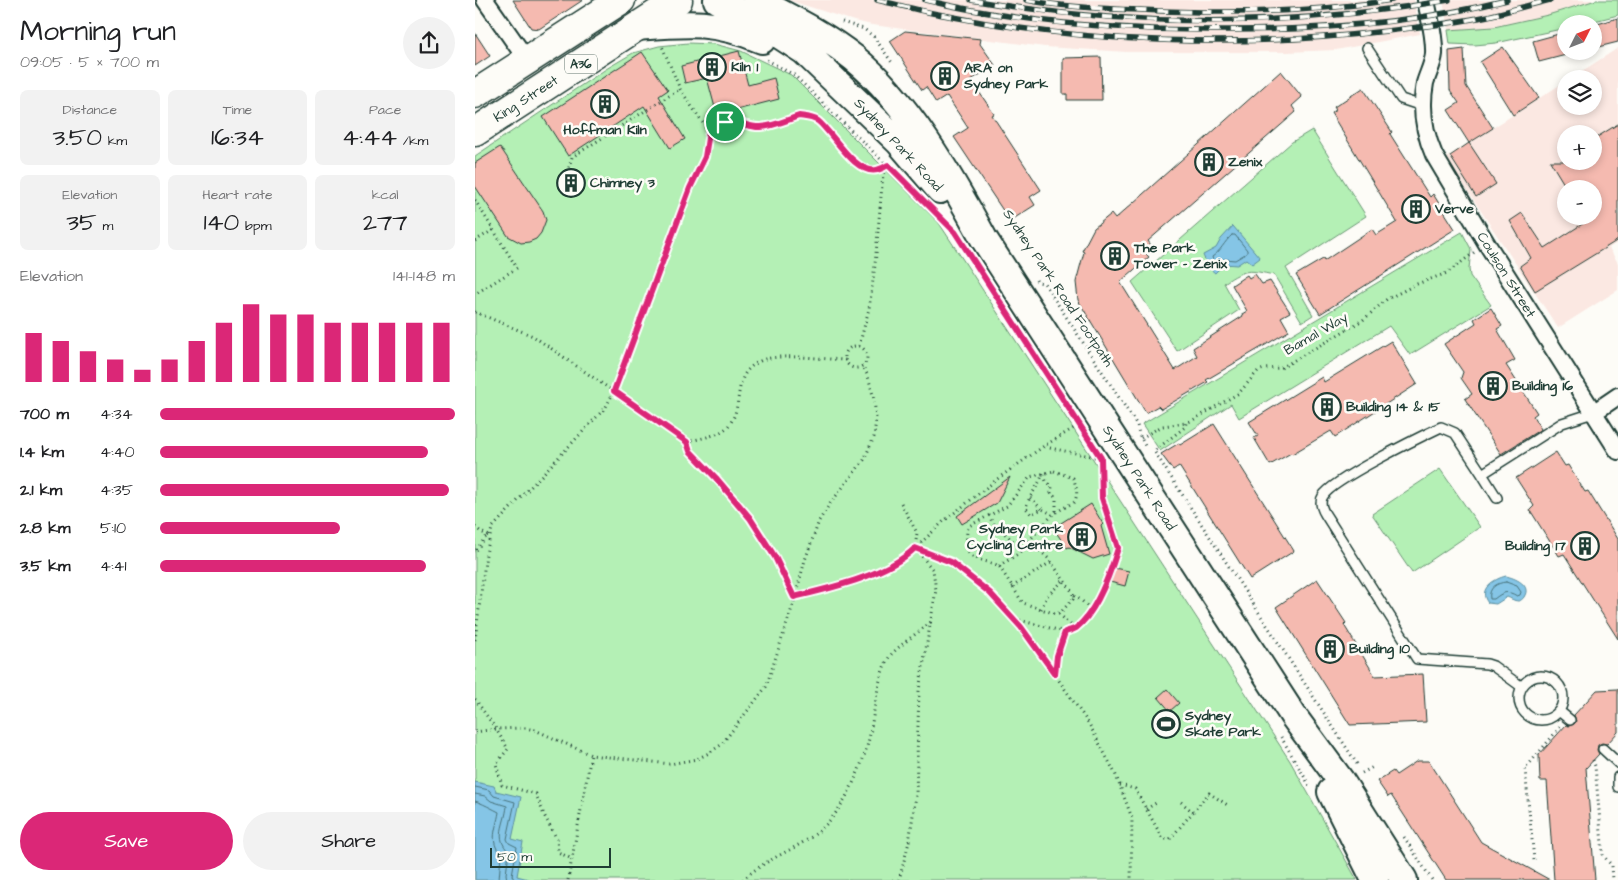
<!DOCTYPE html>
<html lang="en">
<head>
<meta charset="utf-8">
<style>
	body { margin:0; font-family:"Architects Daughter",sans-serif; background:#f2f2f2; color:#202124; height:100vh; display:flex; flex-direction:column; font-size:19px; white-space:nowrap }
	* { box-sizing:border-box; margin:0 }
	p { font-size:16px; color:#757577 }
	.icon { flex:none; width:28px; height:28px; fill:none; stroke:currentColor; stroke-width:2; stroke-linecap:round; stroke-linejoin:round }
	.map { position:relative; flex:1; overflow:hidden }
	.panel { display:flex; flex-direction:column; background:#fff; width:475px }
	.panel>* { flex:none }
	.needle { width:32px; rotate:48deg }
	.controls { position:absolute; left:1082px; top:15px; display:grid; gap:10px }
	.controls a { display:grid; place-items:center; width:45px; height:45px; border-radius:50%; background:#fff; box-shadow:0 2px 8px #0003; font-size:25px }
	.scale { position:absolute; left:15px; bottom:12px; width:121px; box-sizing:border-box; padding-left:5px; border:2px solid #1f3d34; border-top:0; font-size:14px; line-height:18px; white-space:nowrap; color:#1f3d34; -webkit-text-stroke:4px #fdfcf7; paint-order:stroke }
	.pin { position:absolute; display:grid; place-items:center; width:42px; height:42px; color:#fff; margin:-21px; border:2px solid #fff; border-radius:50%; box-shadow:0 1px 5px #0007 }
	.round { display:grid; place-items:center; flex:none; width:52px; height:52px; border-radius:26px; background:#f2f2f2 }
	.summary { display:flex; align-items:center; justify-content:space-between; height:85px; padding:0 20px }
	h1 { font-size:28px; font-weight:600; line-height:38px }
	.metrics { display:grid; grid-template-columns:repeat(3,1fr); gap:8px; height:85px; padding:5px 20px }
	.metrics div { display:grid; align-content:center; border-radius:8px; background:#f2f2f2; text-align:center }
	.metrics b { font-size:25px; font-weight:600 }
	.metrics small { font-size:14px; font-weight:400 }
	.metrics p { font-size:14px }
	.chart { height:140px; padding:10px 20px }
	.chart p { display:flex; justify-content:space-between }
	.chart svg { width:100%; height:90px; margin-top:5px; stroke:#db2777; stroke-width:6 }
	.action { display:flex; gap:10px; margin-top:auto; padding:10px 20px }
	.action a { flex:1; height:58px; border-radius:30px; background:#db2777; color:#fff; font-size:20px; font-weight:600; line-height:58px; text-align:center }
	.action a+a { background:#f2f2f2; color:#202124 }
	ul { padding:0 20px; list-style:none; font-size:16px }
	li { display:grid; grid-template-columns:80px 60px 1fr; align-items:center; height:38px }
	li i { height:12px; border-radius:6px; background:#db2777 }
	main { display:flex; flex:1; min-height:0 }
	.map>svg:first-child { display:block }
	.built { fill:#fbe8e2; fill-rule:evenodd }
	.green { fill:#b4f0b5; stroke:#6a9674 }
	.water { fill:#85c5e6; stroke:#5c8f9f }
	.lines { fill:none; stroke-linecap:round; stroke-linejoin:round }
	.shore { stroke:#48737b; stroke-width:1 }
	.building { fill:#f5bab0; stroke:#1f3d34 }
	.lane-casing { stroke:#1f3d34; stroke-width:12 }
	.street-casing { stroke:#1f3d34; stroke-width:20 }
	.primary-casing { stroke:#1f3d34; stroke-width:30 }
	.highway-casing { stroke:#1f3d34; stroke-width:31 }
	.path { stroke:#1f3d34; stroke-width:3; stroke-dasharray:1 4; stroke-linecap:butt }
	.lane { stroke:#fdfcf7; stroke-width:9 }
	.street { stroke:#fdfcf7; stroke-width:16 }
	.primary { stroke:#fdfcf7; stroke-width:26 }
	.highway { stroke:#fdfcf7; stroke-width:28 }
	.rail-casing { stroke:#1f3d34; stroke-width:5.5 }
	.rail { stroke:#fdfcf7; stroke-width:4; stroke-dasharray:11; stroke-linecap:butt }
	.route-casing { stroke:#fff; stroke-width:10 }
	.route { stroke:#db2777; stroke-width:6 }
	.labels { text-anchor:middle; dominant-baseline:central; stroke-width:5; stroke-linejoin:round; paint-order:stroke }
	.shield { fill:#fdfcf7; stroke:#62766e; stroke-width:1 }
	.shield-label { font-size:12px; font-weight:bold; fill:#1f3d34 }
	.poi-label { font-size:14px; font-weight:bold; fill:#1f3d34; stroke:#fdfcf7; text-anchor:start }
	.street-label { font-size:14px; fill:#1f3d34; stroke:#fdfcf7 }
</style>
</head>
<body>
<main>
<section class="panel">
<div class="summary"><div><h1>Morning run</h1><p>09:05 · 5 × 700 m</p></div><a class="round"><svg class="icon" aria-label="share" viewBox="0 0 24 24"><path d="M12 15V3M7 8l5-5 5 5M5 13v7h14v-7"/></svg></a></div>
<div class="metrics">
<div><p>Distance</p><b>3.50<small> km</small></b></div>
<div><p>Time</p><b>16:34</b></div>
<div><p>Pace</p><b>4:44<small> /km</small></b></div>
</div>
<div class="metrics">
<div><p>Elevation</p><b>35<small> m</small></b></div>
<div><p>Heart rate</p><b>140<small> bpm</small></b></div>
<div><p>kcal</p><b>277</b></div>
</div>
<div class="chart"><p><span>Elevation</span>141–148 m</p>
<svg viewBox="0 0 160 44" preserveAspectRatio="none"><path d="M5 44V20M15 44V24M25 44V29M35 44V33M45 44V38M55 44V33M65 44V24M75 44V15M85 44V6M95 44V11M105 44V11M115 44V15M125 44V15M135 44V15M145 44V15M155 44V15"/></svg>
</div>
<ul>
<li><b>700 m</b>4:34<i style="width:100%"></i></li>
<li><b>1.4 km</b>4:40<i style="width:91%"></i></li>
<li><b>2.1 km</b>4:35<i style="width:98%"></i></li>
<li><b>2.8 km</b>5:10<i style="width:61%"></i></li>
<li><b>3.5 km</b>4:41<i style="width:90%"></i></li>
</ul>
<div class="action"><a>Save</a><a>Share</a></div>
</section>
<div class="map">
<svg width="1143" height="880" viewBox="0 0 1143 880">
	<rect width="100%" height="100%" fill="#fdfcf7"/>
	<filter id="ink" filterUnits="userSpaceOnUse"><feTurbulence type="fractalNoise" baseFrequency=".02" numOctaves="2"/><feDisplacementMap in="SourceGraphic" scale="10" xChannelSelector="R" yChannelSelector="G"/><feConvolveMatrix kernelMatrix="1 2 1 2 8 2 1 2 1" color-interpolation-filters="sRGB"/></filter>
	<g filter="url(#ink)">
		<path class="built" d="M313,0H939L945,34L861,50L812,52H652L570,47L397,25L379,21Z
			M968,0H1121L1073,15L1019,27L973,30Z
			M1143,48V242L1134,248L1143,263V290L1083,328L971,158L1091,81V106H1119V79H1095ZM1091,134H1119V161H1091ZM1091,189H1119V216H1091Z"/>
		<path class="green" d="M1121,0H1143V15L1108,24H1091V28L1021,43L1000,45L975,44L973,30L1019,27L1073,15Z
			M213,43L239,44L266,51L316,75L464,223L815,761L882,880H0V156L131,69L158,53L184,46Z
			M837,130L891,216L811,268L838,315L827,322L799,275C774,270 771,268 749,283L764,310L702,351L657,282L817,142Z
			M987,232L996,249L994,269L995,276L1016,305L935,355L914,326L764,418L756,404L685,451L667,424Z
			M965,469L1005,527L937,573L897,514Z"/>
		<path class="water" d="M758,226L785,258L777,264L771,259L762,265L749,264L740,273C737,272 729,259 728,255L741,248L746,239Z
			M1031,576C1040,578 1057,585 1049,597C1048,599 1045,601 1043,601C1039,601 1035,598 1032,597L1021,604L1013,603C1002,589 1019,579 1031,576Z
			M0,782L19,786L21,791L46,797L37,839L48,842L42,876L57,880H0Z"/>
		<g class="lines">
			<path class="shore" d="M757,235H760L772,250V253L760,260L749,259L739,263L737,257C746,251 749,242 757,235Z
				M1031,582L1042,586L1046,592L1045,595L1042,596C1032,590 1028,592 1019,599H1015C1013,588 1021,583 1031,582Z
				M0,787L14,790L19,796L40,802L32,839L34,843L42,847L37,875L39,880
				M0,794L10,796L16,801L32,806C30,825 19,837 34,852L31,874L32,880
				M0,801C5,802 20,810 24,812C21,830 14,840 26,855L24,880"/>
		</g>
		<path class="building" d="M38,0H108L64,29L56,28Z
			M1143,18V42L1119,48V25Z
			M430,31L506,39L505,44L520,65L496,80L519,114L517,115L566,190L555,197L560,205L535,221L479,137L493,128L472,96L461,103L451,87L447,90L415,41Z
			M1091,32V55L1064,62L1058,41Z
			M0,33L15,56L0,66Z
			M1028,47L1064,98L1038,115L1005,62Z
			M989,49L991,86L1018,128L994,143L973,110L984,103L975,90L974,51Z
			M264,51L273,85L299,78L304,99L242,115L232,78L210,83L206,66Z
			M167,52L193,90L184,96L210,139L195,148L169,106L93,156L68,117Z
			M626,57L627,100H592V94H588V58Z
			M806,71L827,97L817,106L821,112L673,241L678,248L671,254L674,257L645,282L700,370L722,356L718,348L768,316L767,314L772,311L757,285L772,275L774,278L780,274L787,284L795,281L815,312L806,317L814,331L731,380L733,382L686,409L683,406L671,413L603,300L601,282L609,252L607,251L619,228L636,214L640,219Z
			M888,88L917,132L915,134L955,197L958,194L980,229L845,314L821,275L848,259L849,261L897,229L901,235L922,222L856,113L861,110L859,107Z
			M1143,124V240L1060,291L1045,266L1056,258L1035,221L1047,213L1070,248L1112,221L1109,216H1119V189H1092L1075,161H1119V139Z
			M994,143L1021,184L1001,197L975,156Z
			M25,147L68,211L71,220L66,233L61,239L54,242L46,243L33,236L0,186V163Z
			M1016,308L1027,326L1022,329L1040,360L1031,365L1062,413L1058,416L1066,429L1026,454L990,399L997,394L986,378L988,372L969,344L1001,323L999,319Z
			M916,341L942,384L860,437L856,431L817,454L816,453L795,465L779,438L783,436L774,422L847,377L849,382Z
			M739,424L819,551L775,579L704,466L698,470L686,454L704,443L705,445Z
			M1081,452L1090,466L1093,465L1110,492L1113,491L1143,539V639L1089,554L1084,556L1055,510L1059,506L1041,478Z
			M535,477L522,503L487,524L482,516Z
			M616,504L628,524L626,526L634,554L618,559L594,547L592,548L578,528Z
			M639,568L654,571L650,586L635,582Z
			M842,579L871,623L869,625L900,676L948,674L951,722L875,725L801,607Z
			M692,689L704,703L695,711L683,697Z
			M1143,689V732L1132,744L1127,743L1123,745L1122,750L1124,754L1111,768L1120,880H1079L1072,781H1065L1064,755L1091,725L1094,726L1099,724L1101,721L1099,715L1122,690Z
			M942,761H954L1006,842L1075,880H971L916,795L913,797L902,781L918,771L921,775Z"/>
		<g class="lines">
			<defs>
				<path id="lane" d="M892,48L926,99L947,106
					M1007,474L1022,498
					M1044 698a22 22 0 1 1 44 0a22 22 0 1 1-44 0Z
					M1047,687L1018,666L1012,664L942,659L850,514C847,509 844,502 848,496C857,480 945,437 966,427L980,433L1007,474L1087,423L1118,413
					M1084,711L1095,720
					M1128,749L1143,763
					M1143,777V787"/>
				<path id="street" d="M10,0L52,60
					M951,0C954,17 960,36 959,54C958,64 953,73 950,83C945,109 949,132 959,155L1012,244L1143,451
					M1118,413L1143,396"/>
				<path id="primary" d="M242,0L295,29L329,51L424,142L465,190
					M281,0C315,18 349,34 379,58C433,102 476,178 509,239L819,717L866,781L929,880
					M163,27C212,23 240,20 287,40
					M856,792L900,880"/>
				<path id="highway" d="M0,94L146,0
					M0,132L203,0"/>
			</defs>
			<use href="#lane" class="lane-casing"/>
			<use href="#street" class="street-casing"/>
			<use href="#primary" class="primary-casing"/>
			<use href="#highway" class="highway-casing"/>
			<path class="path" d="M367,22L389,29L399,37L418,64
				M292,60L319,75L425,178
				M234,132C239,129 245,124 250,123C263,119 277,129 291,127C306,124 320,112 335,118C358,125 377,176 402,170C406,169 410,167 413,165
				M92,174H90L86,189L101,193L106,178L92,174L97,157L205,89
				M0,200L42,268L0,294
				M458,210L480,232
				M0,241L18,230
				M561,280L562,282L569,283L662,425L664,434L670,446
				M0,312L58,336L212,442L215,451L241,478L275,518L300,557L319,596
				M384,346L394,309L400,265L408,174L413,166
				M370 357a11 11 0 1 1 22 0a11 11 0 1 1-22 0Z
				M666,438L687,426L711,423
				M212,442C225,438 246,436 254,425C269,406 257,378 280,364C283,362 287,360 290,359C312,354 347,359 371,360
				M570,447L625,458
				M579,471L598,478C601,485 604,495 599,502L578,514L554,541L574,559L598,593V599L586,612L581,614L548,603L524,566C513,560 489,561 491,542C492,536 491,531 494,526L532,506L555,477Z
				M568,473C564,486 554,495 551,508L556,514L567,509L577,514
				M569,475L571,481L577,487L576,493L581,498V512
				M555,498L567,509
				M514,515L517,522L547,549
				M0,527L6,532L14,536L10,538L0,552
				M440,548L476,562L515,593L563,650L614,724L640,773L657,818L656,880
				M524,566L543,554L554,541
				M537,587L576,562
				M599,596L606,600L616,610
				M319,597L358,588L386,578L430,558L469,521L525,477L569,446L604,425
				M566,609L572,596L589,580
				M584,614L600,629
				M540,619L590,632L600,629L614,613L625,594L643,548L627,498L625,459
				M0,640L11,554L17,528L131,407L139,391L215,188L230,157L234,132L205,89L187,46
				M580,675L582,656L590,632
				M0,699L21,729L50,728L60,730L116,755L195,764L222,759L234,753L246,745L291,687L318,605L330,560L344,521L354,505L389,460L399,437L401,418L399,399L393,376L387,365
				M0,732L21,729L33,749L21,764L27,785L61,794L69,815L82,839L83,852L97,859
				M806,737L836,788
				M1118,760L1120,766L1128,855L1137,866L1138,880
				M882,764L679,451L710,427L711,423L718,420L764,393L783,371L789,369L806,368L888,320L912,299L942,284L972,273L1001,251
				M887,773L898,767
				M645,785L660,789L688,839H695L734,793L754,806
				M706,802L718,812
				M671,809L681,803
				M929,837L957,880
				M1059,860L1050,769L1086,726
				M93,880L116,755
				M268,880C293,855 332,848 355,820C373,800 390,760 395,734C399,715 403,671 415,656C422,647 445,631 456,622
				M424,880L434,842L441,795L444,690L461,590L458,570L440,548L442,533L426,503"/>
			<use href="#lane" class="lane"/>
			<use href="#street" class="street"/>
			<use href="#primary" class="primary"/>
			<use href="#highway" class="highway"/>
			<defs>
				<path id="rail" d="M402,0C424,5 446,11 468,15C611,44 768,48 912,31C946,27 980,23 1013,16C1034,11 1054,5 1075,0
					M450,0C550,24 652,31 755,30C848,30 941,23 1032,0
					M496,0C657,28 813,28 974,0
					M551,0C588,7 628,9 666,10C749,14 835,13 917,0"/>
			</defs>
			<use href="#rail" class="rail-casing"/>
			<use href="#rail" class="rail"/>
		</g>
	</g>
	<g class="lines" filter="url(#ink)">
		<defs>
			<path id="route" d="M324,116C331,117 337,117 343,121C358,133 380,175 402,170C406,169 410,167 413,165L480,232L626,458L627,498L643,548C636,571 621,613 601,628C598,630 593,631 590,632L582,656L580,674L546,627L515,593L476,562L440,548C413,575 356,588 319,597L300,557L275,518L241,478L215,451L212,442L139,391L215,188L230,157L234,132C239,129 245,124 251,122C263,120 274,128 286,127C299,126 312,120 324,116Z"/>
		</defs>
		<use href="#route" class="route-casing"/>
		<use href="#route" class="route"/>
	</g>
	<defs>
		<symbol id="building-ring" viewBox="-11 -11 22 22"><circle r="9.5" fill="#fdfcf7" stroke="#1f3d34" stroke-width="1.5"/><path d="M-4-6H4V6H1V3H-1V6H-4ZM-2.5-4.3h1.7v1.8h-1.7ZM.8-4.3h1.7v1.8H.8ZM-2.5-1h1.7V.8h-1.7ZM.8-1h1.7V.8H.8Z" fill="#1f3d34"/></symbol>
		<symbol id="stadium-ring" viewBox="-11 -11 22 22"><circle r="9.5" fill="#fdfcf7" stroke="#1f3d34" stroke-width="1.5"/><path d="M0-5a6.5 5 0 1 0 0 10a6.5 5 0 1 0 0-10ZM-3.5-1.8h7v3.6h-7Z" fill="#1f3d34"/></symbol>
	</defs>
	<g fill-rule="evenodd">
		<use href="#building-ring" x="221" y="51" width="32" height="32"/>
		<use href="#building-ring" x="454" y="60" width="32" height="32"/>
		<use href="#building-ring" x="114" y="88" width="32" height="32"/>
		<use href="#building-ring" x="718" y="146" width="32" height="32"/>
		<use href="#building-ring" x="80" y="167" width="32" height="32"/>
		<use href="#building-ring" x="925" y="193" width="32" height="32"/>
		<use href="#building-ring" x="624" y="240" width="32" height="32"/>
		<use href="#building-ring" x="1002" y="370" width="32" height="32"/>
		<use href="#building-ring" x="836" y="391" width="32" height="32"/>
		<use href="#building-ring" x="591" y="521" width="32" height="32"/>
		<use href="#building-ring" x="1094" y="530" width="32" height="32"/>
		<use href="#building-ring" x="839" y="633" width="32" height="32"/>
		<use href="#stadium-ring" x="675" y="708" width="32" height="32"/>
	</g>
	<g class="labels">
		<rect class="shield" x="90" y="54.5" width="32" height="19" rx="4"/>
		<g class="shield-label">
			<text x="106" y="64">A36</text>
		</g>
		<g class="poi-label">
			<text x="256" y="67">Kiln 1</text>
			<text x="489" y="68">ARA on<tspan x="489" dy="16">Sydney Park</tspan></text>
			<text x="130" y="130" text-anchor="middle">Hoffman Kiln</text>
			<text x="753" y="162">Zenix</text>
			<text x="115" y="183">Chimney 3</text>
			<text x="960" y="209">Verve</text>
			<text x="659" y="248">The Park<tspan x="659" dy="16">Tower - Zenix</tspan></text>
			<text x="1037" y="386">Building 16</text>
			<text x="871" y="407">Building 14 &amp; 15</text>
			<text x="588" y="529" text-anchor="end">Sydney Park<tspan x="588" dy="16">Cycling Centre</tspan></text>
			<text x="1091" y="546" text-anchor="end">Building 17</text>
			<text x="874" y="649">Building 10</text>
			<text x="710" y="716">Sydney<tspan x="710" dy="16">Skate Park</tspan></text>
		</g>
		<g class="street-label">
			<text transform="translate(51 99) rotate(-33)">King Street</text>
			<text transform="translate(423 145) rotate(47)">Sydney Park Road</text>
			<text transform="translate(1031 275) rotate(58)">Coulson Street</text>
			<text transform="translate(583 288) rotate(56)">Sydney Park Road Footpath</text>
			<text transform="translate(841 334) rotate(-30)">Bamal Way</text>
			<text transform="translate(664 478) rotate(57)">Sydney Park Road</text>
		</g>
	</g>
</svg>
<div class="controls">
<a><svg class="needle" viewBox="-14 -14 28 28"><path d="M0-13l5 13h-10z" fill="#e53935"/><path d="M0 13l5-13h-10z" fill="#757577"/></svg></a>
<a><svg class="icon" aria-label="layers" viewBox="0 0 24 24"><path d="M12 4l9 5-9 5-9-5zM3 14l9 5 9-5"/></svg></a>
<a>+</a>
<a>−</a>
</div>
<div class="scale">50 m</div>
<div class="pin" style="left:250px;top:122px;background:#1e9e55"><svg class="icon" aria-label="arrive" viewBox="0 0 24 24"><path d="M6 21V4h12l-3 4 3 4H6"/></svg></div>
</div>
</main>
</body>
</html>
